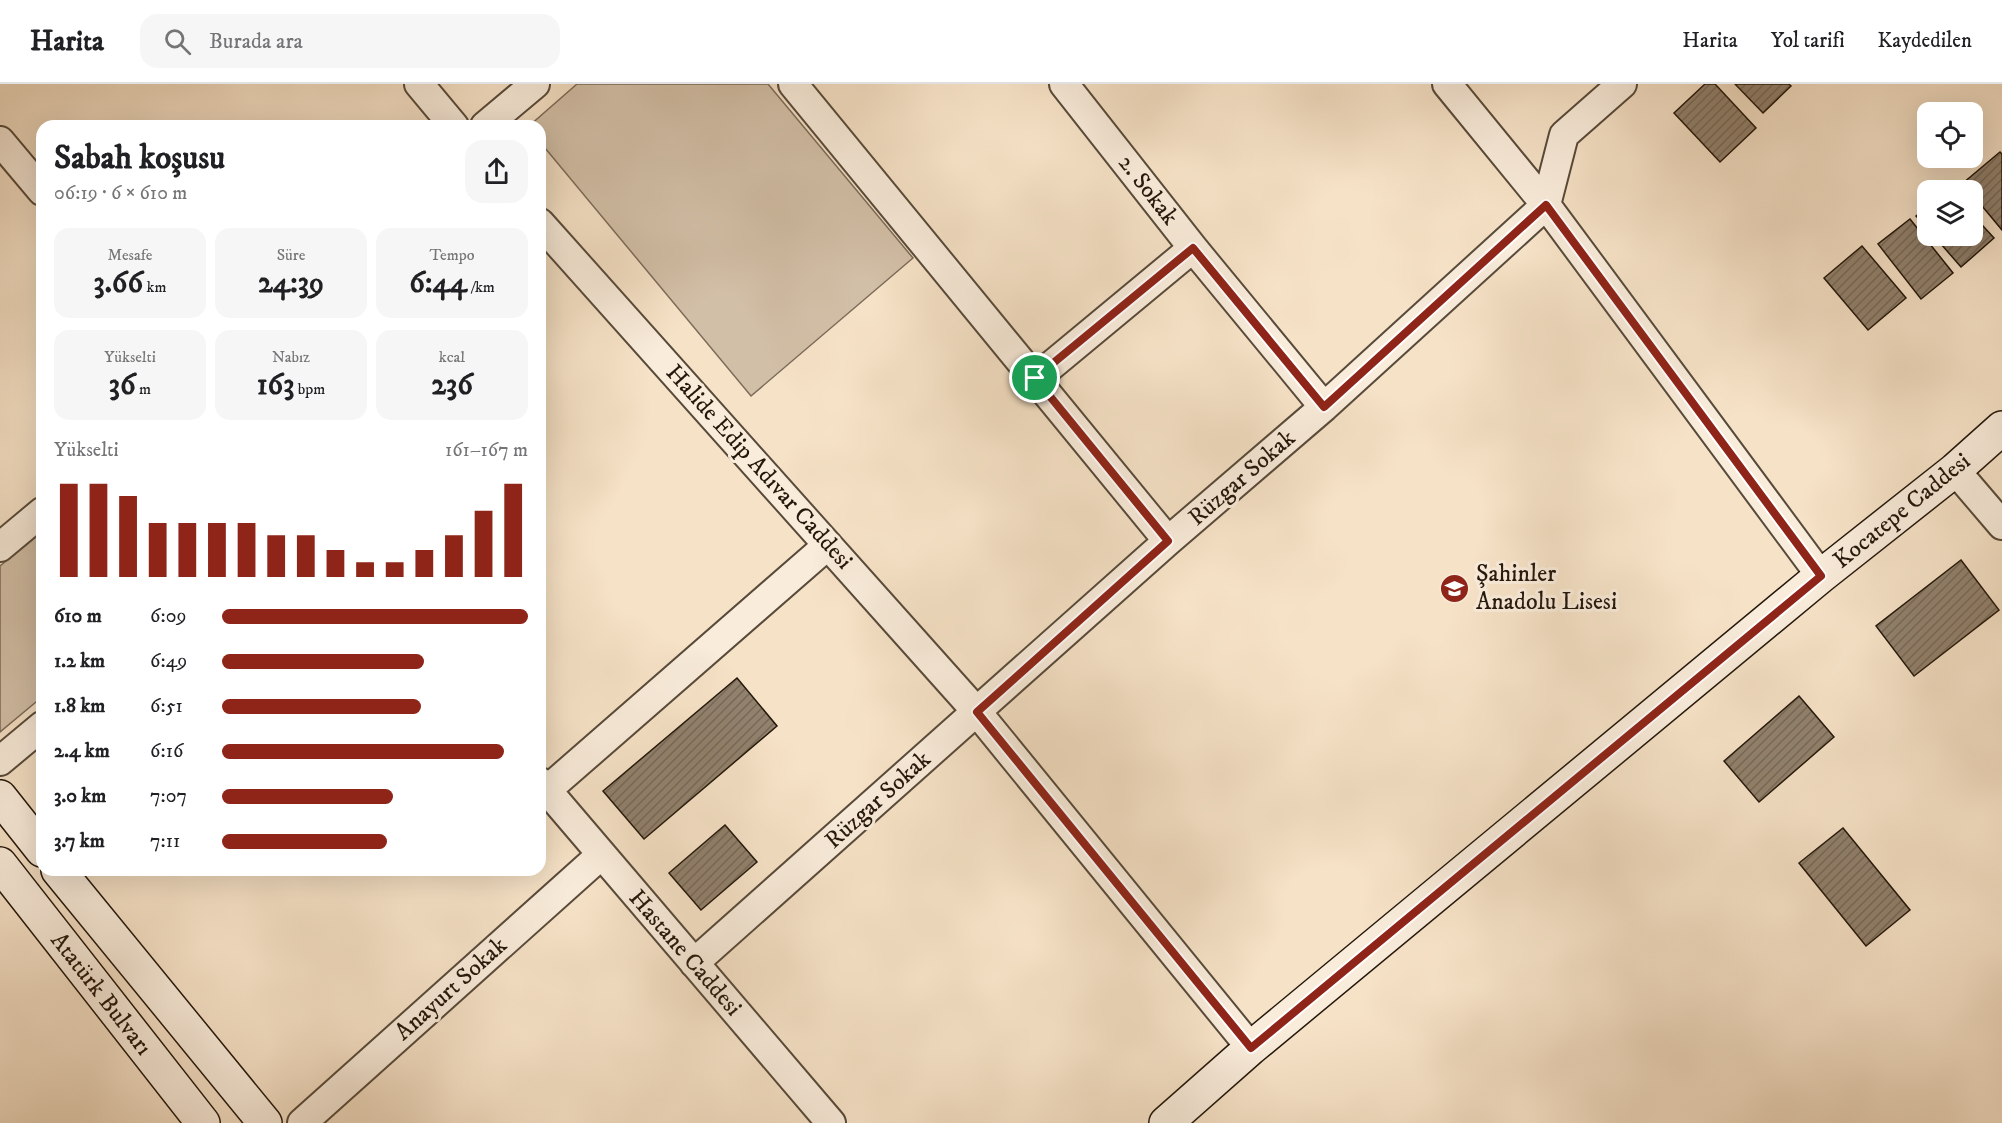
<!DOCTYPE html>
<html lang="tr">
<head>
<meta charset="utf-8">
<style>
	body { margin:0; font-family:"IM FELL DW Pica",serif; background:#f6f6f6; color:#202124; height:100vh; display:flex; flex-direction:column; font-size:22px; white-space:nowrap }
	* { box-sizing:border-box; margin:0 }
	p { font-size:20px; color:#757577 }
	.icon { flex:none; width:33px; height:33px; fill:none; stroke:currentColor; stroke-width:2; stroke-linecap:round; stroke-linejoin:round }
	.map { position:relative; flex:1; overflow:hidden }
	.drawer { position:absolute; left:36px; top:36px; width:510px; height:756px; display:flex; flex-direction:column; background:#fff; border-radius:18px; box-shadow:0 6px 24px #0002 }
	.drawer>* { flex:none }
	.buttons { position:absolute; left:1917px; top:18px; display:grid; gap:12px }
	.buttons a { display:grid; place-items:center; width:66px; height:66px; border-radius:12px; background:#fff; box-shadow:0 6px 24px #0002; font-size:30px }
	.pin { position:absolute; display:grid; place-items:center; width:51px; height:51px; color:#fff; margin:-26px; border:3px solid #fff; border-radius:50%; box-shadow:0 2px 6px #0007 }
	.round { display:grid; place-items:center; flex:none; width:63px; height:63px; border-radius:18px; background:#f6f6f6 }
	.head { display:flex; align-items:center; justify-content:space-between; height:102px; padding:0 18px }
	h1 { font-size:33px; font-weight:700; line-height:45px }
	.stats { display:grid; grid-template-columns:repeat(3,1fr); gap:9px; height:102px; padding:6px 18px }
	.stats div { display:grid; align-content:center; border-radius:15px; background:#f6f6f6; text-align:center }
	.stats b { font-size:30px; font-weight:700 }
	.stats small { font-size:16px; font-weight:400 }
	.stats p { font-size:16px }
	.chart { height:168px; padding:12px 18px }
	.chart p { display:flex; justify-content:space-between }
	.chart svg { width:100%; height:108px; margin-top:6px; stroke:#8f2418; stroke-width:6 }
	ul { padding:0 18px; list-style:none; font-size:20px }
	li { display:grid; grid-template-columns:96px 72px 1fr; align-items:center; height:45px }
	li i { height:15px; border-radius:8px; background:#8f2418 }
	header { display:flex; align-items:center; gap:36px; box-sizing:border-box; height:84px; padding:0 30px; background:#fff; border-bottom:2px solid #e0e0e0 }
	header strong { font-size:28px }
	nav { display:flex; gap:33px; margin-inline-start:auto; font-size:21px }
	.search { width:420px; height:54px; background:#f6f6f6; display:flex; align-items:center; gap:15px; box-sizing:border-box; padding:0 21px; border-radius:18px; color:#757577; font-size:22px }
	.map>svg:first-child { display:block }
	.park { fill:#d2bfa7; stroke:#7b6b59; stroke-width:1.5 }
	.building { fill:url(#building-hatch); stroke:#24170b; stroke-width:1.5 }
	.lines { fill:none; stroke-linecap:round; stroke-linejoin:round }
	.street-casing { stroke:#584a3a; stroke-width:32 }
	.secondary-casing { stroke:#24170b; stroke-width:36 }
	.street { stroke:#f9ecdb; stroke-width:28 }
	.secondary { stroke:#f9ecdb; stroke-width:33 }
	.route-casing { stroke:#fff; stroke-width:12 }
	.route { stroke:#8f2418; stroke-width:8 }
	.labels { text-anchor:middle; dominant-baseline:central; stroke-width:6; stroke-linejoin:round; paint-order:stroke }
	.street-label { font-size:24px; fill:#24170b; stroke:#f9ecdb }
	.poi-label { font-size:24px; fill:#24170b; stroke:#f9ecdb; text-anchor:start }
</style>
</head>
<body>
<header>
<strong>Harita</strong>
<div class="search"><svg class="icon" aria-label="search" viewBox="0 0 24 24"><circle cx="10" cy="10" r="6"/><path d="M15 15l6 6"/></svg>Burada ara</div>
<nav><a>Harita</a><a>Yol tarifi</a><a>Kaydedilen</a></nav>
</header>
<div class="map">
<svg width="2002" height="1039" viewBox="0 0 2002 1039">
	<defs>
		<pattern id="building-hatch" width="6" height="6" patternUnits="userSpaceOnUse" patternTransform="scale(1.5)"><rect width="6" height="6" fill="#91816d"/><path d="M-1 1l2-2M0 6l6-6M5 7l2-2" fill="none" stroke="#766958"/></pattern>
	</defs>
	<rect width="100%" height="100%" fill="#f6e2c7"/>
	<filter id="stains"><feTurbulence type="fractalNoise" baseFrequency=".00333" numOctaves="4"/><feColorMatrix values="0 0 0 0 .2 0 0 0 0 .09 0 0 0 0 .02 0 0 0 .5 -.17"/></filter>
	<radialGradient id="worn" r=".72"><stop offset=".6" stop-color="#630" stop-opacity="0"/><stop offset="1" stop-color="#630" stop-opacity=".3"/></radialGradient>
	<path class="park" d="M577,0H768L913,174L751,312L540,58V42H529Z
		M42,448V613L0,648V482Z"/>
	<path class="building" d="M1705,0H1715L1756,44L1720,78L1674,29Z
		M1735,0H1789L1791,2L1763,29Z
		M2000,68L2002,70V146L1972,110V106H1969L1963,99Z
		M1928,122V144L1916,132Z
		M1972,130L1994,154L1961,183L1934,152H1972Z
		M1910,135L1953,189L1921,215L1878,160Z
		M1862,162L1906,214L1868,246L1824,194Z
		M1961,476L1999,526L1914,592L1876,542Z
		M737,594L777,642L644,755L603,707Z
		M1799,612L1834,653L1759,718L1724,677Z
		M725,741L757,778L701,826L669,789Z
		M1843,744L1910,826L1866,862L1799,779Z"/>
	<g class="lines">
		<defs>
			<path id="street" d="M419,0L454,42
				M793,0L1168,457
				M1064,0L1193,164L1324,323
				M1447,0L1546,121L1821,492
				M485,42L535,0
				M0,57L42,107
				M1546,121L1564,51L1622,0
				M540,139L977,628L1251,964
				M1035,295L1193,164
				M1955,386L2002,441
				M0,463L42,428
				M0,677L42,642
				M540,698L831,1039
				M547,706L828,461
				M694,879L1168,457L1324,323L1546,121
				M302,1039L601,771"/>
			<path id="secondary" d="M0,713L42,766
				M0,780L203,1039
				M58,786L265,1039
				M1166,1039L1251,964L1821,492L1955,386L2002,344"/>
		</defs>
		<use href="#street" class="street-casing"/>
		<use href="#secondary" class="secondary-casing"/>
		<use href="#street" class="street"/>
		<use href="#secondary" class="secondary"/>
	</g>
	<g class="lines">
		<defs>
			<path id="route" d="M1546,121L1821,492L1251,964L977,628L1168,457L1035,294L1193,164L1324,323Z"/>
		</defs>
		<use href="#route" class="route-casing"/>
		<use href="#route" class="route"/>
	</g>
	<defs>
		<symbol id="school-disc" viewBox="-11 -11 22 22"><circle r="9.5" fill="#8f2418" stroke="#f9ecdb"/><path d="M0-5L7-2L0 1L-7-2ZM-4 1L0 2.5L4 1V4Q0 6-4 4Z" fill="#fff"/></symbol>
	</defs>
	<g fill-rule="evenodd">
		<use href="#school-disc" x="1438" y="488" width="33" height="33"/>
	</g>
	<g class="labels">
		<g class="street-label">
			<text transform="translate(1148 106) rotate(52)">2. Sokak</text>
			<text transform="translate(759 383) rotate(48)">Halide Edip Adıvar Caddesi</text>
			<text transform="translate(1242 394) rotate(-41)">Rüzgar Sokak</text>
			<text transform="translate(1902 427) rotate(-39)">Kocatepe Caddesi</text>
			<text transform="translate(878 716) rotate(-42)">Rüzgar Sokak</text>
			<text transform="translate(685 869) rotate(49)">Hastane Caddesi</text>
			<text transform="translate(451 905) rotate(-42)">Anayurt Sokak</text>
			<text transform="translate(101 910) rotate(52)">Atatürk Bulvarı</text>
		</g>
		<g class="poi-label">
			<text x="1476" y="490">Şahinler<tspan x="1476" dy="28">Anadolu Lisesi</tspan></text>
		</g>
	</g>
	<rect width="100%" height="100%" filter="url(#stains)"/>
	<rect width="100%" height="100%" fill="url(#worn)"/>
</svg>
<div class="buttons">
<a><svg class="icon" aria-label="locate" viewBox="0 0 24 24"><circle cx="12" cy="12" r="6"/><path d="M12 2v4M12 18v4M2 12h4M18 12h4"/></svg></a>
<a><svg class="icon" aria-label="layers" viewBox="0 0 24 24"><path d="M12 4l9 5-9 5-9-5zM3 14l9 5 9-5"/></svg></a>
</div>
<div class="pin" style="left:1035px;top:294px;background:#1e9e55"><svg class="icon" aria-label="arrive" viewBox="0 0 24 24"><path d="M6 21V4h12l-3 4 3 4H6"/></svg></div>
<section class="drawer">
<div class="head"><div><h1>Sabah koşusu</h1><p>06:19 · 6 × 610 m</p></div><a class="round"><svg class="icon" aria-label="share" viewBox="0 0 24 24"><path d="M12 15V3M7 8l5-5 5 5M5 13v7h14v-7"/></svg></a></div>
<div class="stats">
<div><p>Mesafe</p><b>3.66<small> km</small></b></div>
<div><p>Süre</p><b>24:39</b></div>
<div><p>Tempo</p><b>6:44<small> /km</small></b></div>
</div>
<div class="stats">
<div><p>Yükselti</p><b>36<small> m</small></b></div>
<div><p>Nabız</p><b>163<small> bpm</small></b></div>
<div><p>kcal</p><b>236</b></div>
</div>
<div class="chart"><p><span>Yükselti</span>161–167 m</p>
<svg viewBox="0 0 160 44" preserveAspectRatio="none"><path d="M5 44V6M15 44V6M25 44V11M35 44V22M45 44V22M55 44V22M65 44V22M75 44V27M85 44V27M95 44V33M105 44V38M115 44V38M125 44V33M135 44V27M145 44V17M155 44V6"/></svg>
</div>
<ul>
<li><b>610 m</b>6:09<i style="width:100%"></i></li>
<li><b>1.2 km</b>6:49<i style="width:66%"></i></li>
<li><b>1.8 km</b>6:51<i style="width:65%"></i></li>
<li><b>2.4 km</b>6:16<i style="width:92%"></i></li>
<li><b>3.0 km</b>7:07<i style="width:56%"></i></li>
<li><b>3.7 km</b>7:11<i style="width:54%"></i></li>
</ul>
</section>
</div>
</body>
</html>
